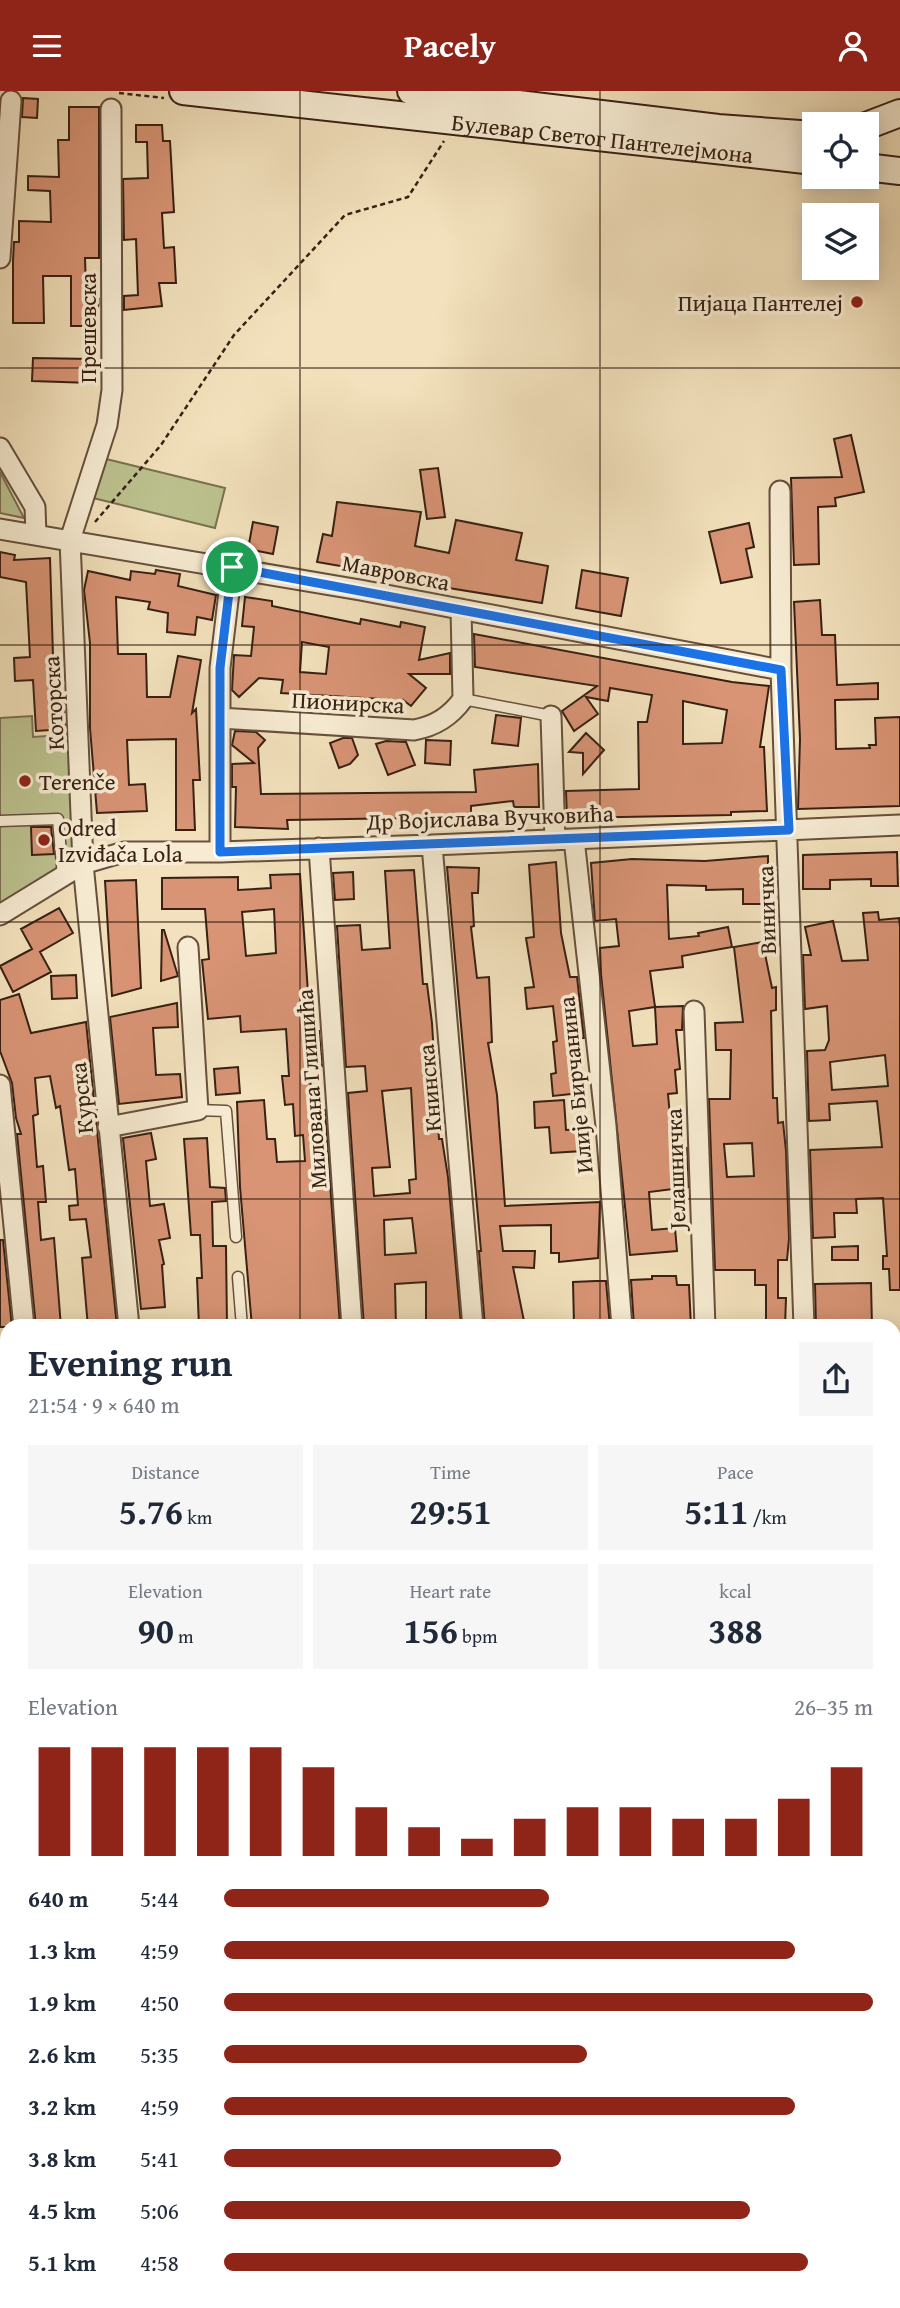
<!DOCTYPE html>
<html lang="en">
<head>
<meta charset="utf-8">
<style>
	body { margin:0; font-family:"Gentium Book Plus",serif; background:#f6f6f7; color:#1f2937; height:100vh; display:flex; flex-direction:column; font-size:26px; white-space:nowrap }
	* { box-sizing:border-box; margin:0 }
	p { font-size:23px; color:#747a83 }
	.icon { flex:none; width:38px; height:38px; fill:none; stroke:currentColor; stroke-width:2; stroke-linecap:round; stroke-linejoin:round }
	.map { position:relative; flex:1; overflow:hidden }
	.details { position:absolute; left:0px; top:1228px; width:901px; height:989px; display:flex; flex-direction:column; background:#fff; border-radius:21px 21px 0 0; box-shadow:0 4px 18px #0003 }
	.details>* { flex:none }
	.controls { position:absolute; left:802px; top:21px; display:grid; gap:14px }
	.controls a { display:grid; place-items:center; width:77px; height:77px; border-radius:0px; background:#fff; box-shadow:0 4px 18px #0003; font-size:35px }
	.pin { position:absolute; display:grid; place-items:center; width:60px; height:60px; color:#fff; margin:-30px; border:4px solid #fff; border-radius:50%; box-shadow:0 2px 7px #0007 }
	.round { display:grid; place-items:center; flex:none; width:74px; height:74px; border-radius:0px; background:#f6f6f7 }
	.headline { display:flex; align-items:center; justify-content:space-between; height:119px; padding:0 28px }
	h1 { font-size:38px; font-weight:800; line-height:52px }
	.figures { display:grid; grid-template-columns:repeat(3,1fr); gap:10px; height:119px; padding:7px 28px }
	.figures div { display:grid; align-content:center; border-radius:0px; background:#f6f6f7; text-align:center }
	.figures b { font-size:35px; font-weight:800 }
	.figures small { font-size:19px; font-weight:400 }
	.figures p { font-size:19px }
	.chart { height:196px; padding:14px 28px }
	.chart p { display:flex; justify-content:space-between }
	.chart svg { width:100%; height:126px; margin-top:7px; stroke:#8f2418; stroke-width:6 }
	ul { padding:0 28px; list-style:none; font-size:23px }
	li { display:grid; grid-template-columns:112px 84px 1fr; align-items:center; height:52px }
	li i { height:18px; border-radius:9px; background:#8f2418 }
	header { display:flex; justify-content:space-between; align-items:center; height:91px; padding:0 28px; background:#8f2418; color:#fff; font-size:32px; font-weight:800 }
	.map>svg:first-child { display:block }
	.green { fill:#bcc28f; stroke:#7a7151; stroke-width:2 }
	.water { fill:#9cbcb6; stroke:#747e75; stroke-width:2 }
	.building { fill:#d89475; stroke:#382013; stroke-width:2; fill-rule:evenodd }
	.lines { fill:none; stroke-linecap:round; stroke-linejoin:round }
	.lane-casing { stroke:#66503d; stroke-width:13 }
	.street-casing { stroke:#66503d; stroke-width:23 }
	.secondary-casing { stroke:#382013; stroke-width:30 }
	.path { stroke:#382013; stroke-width:2.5; stroke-dasharray:5 3.5; stroke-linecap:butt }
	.lane { stroke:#f7ecd3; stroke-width:10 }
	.street { stroke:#f7ecd3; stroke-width:19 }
	.secondary { stroke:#f7ecd3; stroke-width:26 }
	.route-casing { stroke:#fff; stroke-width:14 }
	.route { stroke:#1a73e8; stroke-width:9 }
	.grid { fill:none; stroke:#382013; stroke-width:2; stroke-opacity:0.55 }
	.poi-dot { fill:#8f2418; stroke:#f7ecd3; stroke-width:2.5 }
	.labels { text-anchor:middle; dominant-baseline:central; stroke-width:7; stroke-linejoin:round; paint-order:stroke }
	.street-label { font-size:23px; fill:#382013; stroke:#f7ecd3 }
	.poi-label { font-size:23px; fill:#382013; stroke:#f7ecd3; text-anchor:start }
</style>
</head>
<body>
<header><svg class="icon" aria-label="menu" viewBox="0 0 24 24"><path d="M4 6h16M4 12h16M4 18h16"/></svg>Pacely<svg class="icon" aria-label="person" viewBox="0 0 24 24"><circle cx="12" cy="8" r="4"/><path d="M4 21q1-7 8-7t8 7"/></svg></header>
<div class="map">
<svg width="900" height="2217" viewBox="0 0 900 2217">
	<rect width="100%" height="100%" fill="#f2e1bc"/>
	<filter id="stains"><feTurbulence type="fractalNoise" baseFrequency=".00286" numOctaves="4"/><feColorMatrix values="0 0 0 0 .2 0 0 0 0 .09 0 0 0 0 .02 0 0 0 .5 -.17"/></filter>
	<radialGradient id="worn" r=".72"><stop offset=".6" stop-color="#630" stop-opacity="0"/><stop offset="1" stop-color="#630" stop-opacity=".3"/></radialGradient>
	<path class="green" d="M102,367L225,397L215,437L89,406Z
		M0,381L24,427L0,422Z
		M32,625L33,646L75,643L83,768L0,816V627Z"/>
	<path class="water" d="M7,2005V2105L0,2107V2007Z
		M894,2116L900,2119V2217H871L860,2210H894Z"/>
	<path class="building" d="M23,7L38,8L37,27L22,26Z
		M69,16H99V167H85L86,199H96V208H99L96,235H71V185H43L44,232H13V170L14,151H19V130L51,131L50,100L28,99V85L59,86L58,49H69Z
		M136,34H162L163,50H170L174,121L162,122L164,157L174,156L176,192H159L162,215L124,219V205L138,204L136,148L124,149L123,88L148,87L147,51H136Z
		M33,267L92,268L91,292L32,290Z
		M851,344L864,401L835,407L836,415L818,416L819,473L794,474L791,387L842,386L834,348Z
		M438,377L445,426L427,428L420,379Z
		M337,411L421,421L415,455L449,462L456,429L522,442L516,469L548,475L542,512L380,486L381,482L317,471L323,443L332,445Z
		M253,431L278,436L273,463L248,458Z
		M749,432L754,456L746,458L752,486L721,492L709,441Z
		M0,461L15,464L14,469L50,467L53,565H57L58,610H64L65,638L36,640L33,589L15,590L14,567L30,566L26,491L0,486Z
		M156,479L180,483L178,495L216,504L212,529L197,526L195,544L167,541L168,522L148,518L150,511L116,506L118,563H146L147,606H170L178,565L201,569L192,622L196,618L200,689H193L195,739H176V648L127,649L129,694L145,693L147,720L97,722L90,637V552L84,499L88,480L130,489L131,480L155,483Z
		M582,479L628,487L621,525L576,517Z
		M245,506L272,510V515L360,533L361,528L400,536L401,531L425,536L419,569L450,562V583H409L426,597L411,615L403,609L395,619L381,608L281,602L283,589L259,587L239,606L232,599L234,564L251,565L254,536L242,535ZM302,551L329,556L326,583L300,581Z
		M820,509L822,544H835L837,594L878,592V608L835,609L836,658L870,657L869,654H876L875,627L900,626V715L798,718L800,648L794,511Z
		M474,543L732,591L769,595L760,656H764L767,720L731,721V724L567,727L566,700L639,698L638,631H647L652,604L610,597L608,610L586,606L598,623L574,640L562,620L597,595L475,576ZM683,610L727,619L722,652L683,653Z
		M496,624L521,627L518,655L492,652Z
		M235,640L256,641L265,649L258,657L261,703L476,701L474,679L538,673L539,716H514L513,710L471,715V726L287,729L288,738L235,736L236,696H232V673L254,672L232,654Z
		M586,642L604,659L583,683V662L569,661Z
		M343,647H352L358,664L350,673L339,677L330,652Z
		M426,649L451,650L450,674L425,672Z
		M386,650L406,651L415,674L388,684L376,653Z
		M31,736H51L54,763L32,764Z
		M897,761L898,795H871V788L830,789V798H803V764Z
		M768,765V813H743V798L706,799V795L667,794L669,848L699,845L698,842L728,836L732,856L682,865L683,876L650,880L655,916L683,915L682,939H676L680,978L675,979L677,1002L668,1003L673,1059L687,1057L688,1096L649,1101L652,1139L675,1137L677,1160L630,1164L601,883L600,857L619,855L616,828L595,830L591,772L632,768L705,770ZM655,916L657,953L633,955L629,920Z
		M556,771L561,842L570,886H577L584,947L576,948L580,1002L553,1005L551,983L556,982L553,951L557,950L553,915L527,918L525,897L534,896L526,847L534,846L529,774Z
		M447,776L479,777L478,802H472L474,835L471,836L477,887L489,886L492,951L488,952L497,1004L505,1115L600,1111L598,1167L559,1171V1162H551V1134L500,1135L503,1160H535L534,1177L513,1176L525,1235L485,1236L479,1160H481Z
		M414,779L423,893H427L432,932L439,1048H442L448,1086L461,1234L426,1236V1191L395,1193L396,1236H364L348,1002L367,1000L365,975L346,976L337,835L360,834L362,859L390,857L385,780ZM411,997L416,1088L409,1089L410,1102L374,1105L372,1077L390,1076L382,1000ZM412,1127L416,1162L385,1164L384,1129Z
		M353,781L354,808L335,809L333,782Z
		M300,783L308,902L312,940H319L322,975L309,976L313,1020L325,1019L340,1235L252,1236L240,1096L237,1011L264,1009L267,1048H275L277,1071L305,1070L303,1044L295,1045L293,1013L285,1014L282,985H289L286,938L241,941L240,925L208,928L202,869L209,868L205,818H162V787L238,786V799L271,797L270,784ZM274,818L276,862L246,865L242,821Z
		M136,789L141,897L112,905L105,790Z
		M59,817L73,842L40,861L51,881L13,901L0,875L32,858L21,838Z
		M878,821L879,829L899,827L900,836V1199H890L889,1178H883V1165H887L883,1107L856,1108L857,1122H834L835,1146L813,1147L810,1059L882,1056L877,1010L829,1013L830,1029L809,1030L807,960L825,959L829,949L827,915L805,918L803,864H811L805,836L833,830L842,870L868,869L863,822ZM885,964L888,995L832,999L830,971Z
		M162,839H164L178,885L161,890Z
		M774,849L776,861L765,863L772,897L776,896V919L771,920L773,1007H777L778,1032L783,1031L786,1060L789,1147L787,1169H778V1207H786L785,1236H766V1194H755V1179H715L709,1008H730L731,959H716L715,932L743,931L734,856ZM752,1052L754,1085L727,1086L724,1053Z
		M76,884L77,907L52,908L51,885Z
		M19,903L31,942L86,931L117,1236H88L82,1167L91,1166L86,1128L70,1129L69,1115L78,1114L75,1078L69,1079L60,1015L56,1017L50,985L35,987L38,1023L33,1025L37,1076L43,1075L46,1111H38L41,1149L54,1147L61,1236H36L17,1043H21L16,1027L12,992L0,960V909Z
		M177,912L178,936L153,937L156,984L180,983L182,1006L119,1013L110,926Z
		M238,976L240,1002L216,1004L214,978Z
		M564,1009L566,1039L582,1038L583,1060L551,1062L549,1036L535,1037L534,1011Z
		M151,1042L156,1068L146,1070L150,1115L164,1113L170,1147L159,1149L164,1173L162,1174L165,1216L141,1218L123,1047Z
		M207,1047L210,1096L225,1097L226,1110L212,1111L213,1155H226L227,1236H199L197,1187H202L200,1144H191L184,1048Z
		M0,1149H3L12,1236H0Z
		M858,1155V1169H832V1156Z
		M652,1185H676L677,1194H689L691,1236H634L631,1189L652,1188Z
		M596,1190H606L610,1236L574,1234L573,1191Z
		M871,1192L872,1236H816L815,1193Z"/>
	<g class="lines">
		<defs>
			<path id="lane" d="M463,608L551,625
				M0,730L58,728L63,786
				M198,1019L226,1020L236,1146
				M238,1186L242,1236
				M0,1389L1,1348
				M0,1879L7,1878
				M93,2210L105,2217
				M33,2217L39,2210"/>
			<path id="street" d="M111,18L112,299L107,334L70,449L83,773L129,1236
				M0,167L11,10
				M0,357L35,416L36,444
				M780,400L781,579L804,1236
				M0,438L360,499L781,579
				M232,476L220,577V627L414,639C435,635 450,626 463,608L461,518
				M551,625L555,749
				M220,627V761
				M574,748L606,1035L622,1236
				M432,754L473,1236
				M319,757L352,1236
				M0,824L83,773L124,761H220L432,754L900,734
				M694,920L705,1236
				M0,994L24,1236
				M108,1036L198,1019L188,856
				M894,1751L900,1750"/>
			<g id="secondary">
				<path id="s1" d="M183,0L814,70"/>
				<path d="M411,0L718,37L814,44"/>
				<path d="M866,35L900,22"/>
				<path d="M866,76L900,80"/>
				<path d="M894,1315H900"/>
				<path d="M0,1346H7"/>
			</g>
		</defs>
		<use href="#lane" class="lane-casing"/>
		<use href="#street" class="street-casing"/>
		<use href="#secondary" class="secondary-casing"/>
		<path class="path" d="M119,2L164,7
			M827,87L851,90
			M95,431L161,354L234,244L345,124L408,106L444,50
			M0,1989L7,1987
			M894,2082L900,2086
			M0,2142L7,2140
			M0,2173L7,2172
			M0,2195L7,2194
			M649,2210L659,2217
			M715,2210L728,2217
			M805,2210L817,2217
			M605,2217L608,2210"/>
		<use href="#lane" class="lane"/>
		<use href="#street" class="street"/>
		<use href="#secondary" class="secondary"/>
	</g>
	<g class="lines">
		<defs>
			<path id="route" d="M232,476L781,579L789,739L220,761V577Z"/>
		</defs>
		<use href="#route" class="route-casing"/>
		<use href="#route" class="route"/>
	</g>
	<path class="grid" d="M300,0V1236M600,0V1236M0,277H900M0,554H900M0,831H900M0,1108H900M0,1386H7M894,1386H900M0,1663H7M894,1663H900M0,1940H7M894,1940H900M300,2210V2217M600,2210V2217"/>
	<g class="poi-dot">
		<circle cx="857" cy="211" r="7"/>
		<circle cx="25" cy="690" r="7"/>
		<circle cx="44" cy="749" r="7"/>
	</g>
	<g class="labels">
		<g class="street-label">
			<text stroke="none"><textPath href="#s1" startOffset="422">Булевар Светог Пантелејмона</textPath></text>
			<text transform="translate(87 237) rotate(-90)">Прешевска</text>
			<text transform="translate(396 481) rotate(11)">Мавровска</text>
			<text transform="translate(348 611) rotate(3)">Пионирска</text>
			<text transform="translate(53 612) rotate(-93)">Которска</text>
			<text transform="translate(490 726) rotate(-2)">Др Војислава Вучковића</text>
			<text transform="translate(766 819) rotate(-92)">Виничка</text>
			<text transform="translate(575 994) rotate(-96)">Илије Бирчанина</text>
			<text transform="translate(429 997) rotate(-95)">Книнска</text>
			<text transform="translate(311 998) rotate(-94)">Милована Глишића</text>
			<text transform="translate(81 1007) rotate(-96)">Курска</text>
			<text transform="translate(675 1078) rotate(-92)">Јелашничка</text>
		</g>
		<g class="poi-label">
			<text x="843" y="211" text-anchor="end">Пијаца Пантелеј</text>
			<text x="39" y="690">Terenče</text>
			<text x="58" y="736">Odred<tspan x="58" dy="26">Izviđača Lola</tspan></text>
		</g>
	</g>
	<rect width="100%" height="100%" filter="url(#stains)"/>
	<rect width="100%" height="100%" fill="url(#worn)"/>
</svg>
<div class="controls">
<a><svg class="icon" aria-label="locate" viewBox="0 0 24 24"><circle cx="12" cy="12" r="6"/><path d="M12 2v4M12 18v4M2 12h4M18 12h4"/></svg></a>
<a><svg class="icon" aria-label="layers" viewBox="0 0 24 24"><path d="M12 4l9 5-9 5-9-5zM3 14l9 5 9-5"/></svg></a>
</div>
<div class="pin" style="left:232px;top:476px;background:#1e9e55"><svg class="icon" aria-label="arrive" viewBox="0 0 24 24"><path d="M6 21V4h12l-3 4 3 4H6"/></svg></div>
<section class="details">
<div class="headline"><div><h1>Evening run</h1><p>21:54 · 9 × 640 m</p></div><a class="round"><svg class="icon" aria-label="share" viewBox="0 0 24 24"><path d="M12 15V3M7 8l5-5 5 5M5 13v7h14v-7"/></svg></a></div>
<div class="figures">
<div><p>Distance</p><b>5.76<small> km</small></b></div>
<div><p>Time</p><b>29:51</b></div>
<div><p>Pace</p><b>5:11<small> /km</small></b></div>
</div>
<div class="figures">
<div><p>Elevation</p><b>90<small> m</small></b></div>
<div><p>Heart rate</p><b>156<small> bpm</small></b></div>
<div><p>kcal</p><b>388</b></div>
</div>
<div class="chart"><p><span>Elevation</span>26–35 m</p>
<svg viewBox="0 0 160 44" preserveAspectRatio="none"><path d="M5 44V6M15 44V6M25 44V6M35 44V6M45 44V6M55 44V13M65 44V27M75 44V34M85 44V38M95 44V31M105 44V27M115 44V27M125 44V31M135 44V31M145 44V24M155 44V13"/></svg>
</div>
<ul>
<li><b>640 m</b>5:44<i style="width:50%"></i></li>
<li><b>1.3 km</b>4:59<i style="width:88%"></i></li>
<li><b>1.9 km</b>4:50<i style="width:100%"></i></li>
<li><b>2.6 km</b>5:35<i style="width:56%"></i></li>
<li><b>3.2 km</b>4:59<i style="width:88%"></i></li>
<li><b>3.8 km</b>5:41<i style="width:52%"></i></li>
<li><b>4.5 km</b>5:06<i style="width:81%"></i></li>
<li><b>5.1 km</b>4:58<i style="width:90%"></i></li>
</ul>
</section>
</div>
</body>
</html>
